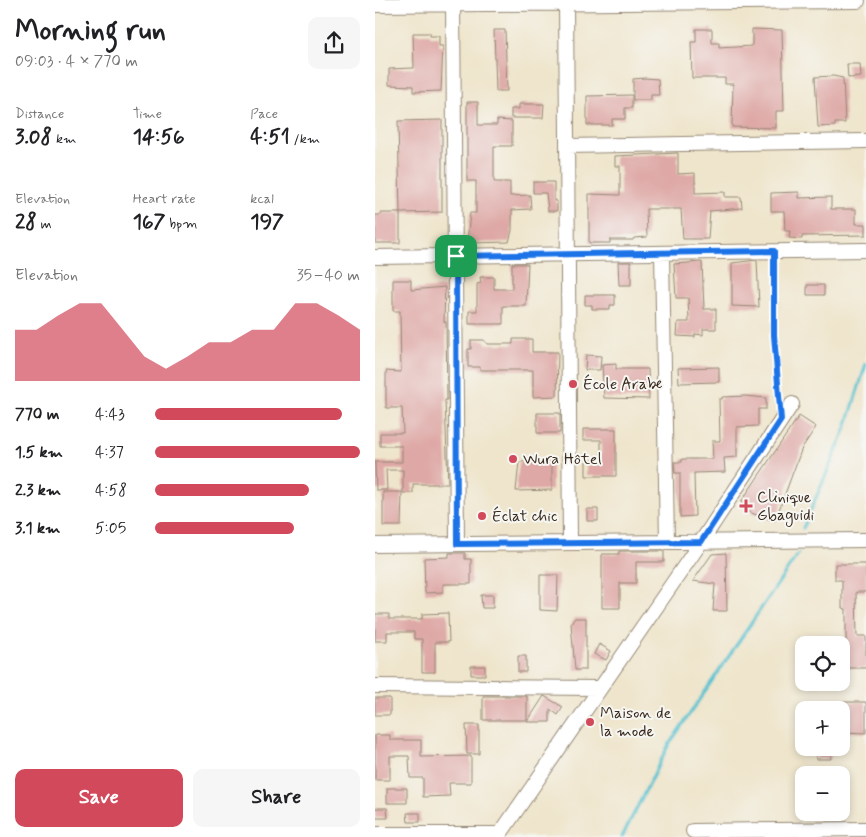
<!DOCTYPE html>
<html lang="en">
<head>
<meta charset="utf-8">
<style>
	body { margin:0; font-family:Mynerve,sans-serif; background:#f6f6f6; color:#202124; height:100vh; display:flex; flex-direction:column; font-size:19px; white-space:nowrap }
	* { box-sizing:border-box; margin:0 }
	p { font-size:16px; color:#757577 }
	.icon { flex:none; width:28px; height:28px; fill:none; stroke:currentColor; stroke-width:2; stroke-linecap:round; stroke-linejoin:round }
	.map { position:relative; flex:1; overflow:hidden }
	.details { display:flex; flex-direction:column; background:#fff; width:375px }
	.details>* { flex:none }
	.buttons { position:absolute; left:420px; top:636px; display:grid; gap:10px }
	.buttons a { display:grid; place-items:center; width:55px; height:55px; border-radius:10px; background:#fff; box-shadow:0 2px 8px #0003; font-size:25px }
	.pin { position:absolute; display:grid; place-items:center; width:42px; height:42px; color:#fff; margin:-21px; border-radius:10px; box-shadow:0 2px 8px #0006 }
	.round { display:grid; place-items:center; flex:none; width:52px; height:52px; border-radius:10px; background:#f6f6f6 }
	.overview { display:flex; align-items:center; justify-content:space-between; height:85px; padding:0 15px }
	h1 { font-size:28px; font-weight:800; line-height:38px }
	.metrics { display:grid; grid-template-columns:repeat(3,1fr); gap:8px; height:85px; padding:5px 15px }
	.metrics div { display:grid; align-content:center }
	.metrics b { font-size:21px; font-weight:800 }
	.metrics small { font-size:14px; font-weight:400 }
	.metrics p { font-size:14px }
	.chart { height:140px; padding:10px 15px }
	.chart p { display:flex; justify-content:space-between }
	.chart svg { width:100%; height:90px; margin-top:5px; fill:#d1495b; opacity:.7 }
	.action { display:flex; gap:10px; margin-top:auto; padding:10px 15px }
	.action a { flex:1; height:58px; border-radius:10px; background:#d1495b; color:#fff; font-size:20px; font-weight:800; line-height:58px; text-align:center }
	.action a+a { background:#f6f6f6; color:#202124 }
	ul { padding:0 15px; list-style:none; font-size:16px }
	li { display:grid; grid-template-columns:80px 60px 1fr; align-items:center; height:38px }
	li i { height:12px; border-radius:6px; background:#d1495b }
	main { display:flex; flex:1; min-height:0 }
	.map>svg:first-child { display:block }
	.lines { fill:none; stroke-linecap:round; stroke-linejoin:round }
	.stream { stroke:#55c1d0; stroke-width:3 }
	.building { fill:#dea8a6 }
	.minor-casing { stroke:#958875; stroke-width:16 }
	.path { stroke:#958875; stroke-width:2; stroke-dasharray:4 4; stroke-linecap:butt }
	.minor { stroke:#fff; stroke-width:14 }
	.route-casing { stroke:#fff; stroke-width:10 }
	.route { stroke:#1a73e8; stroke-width:6 }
	.poi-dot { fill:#d1495b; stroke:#f6f6f2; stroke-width:2 }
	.labels { text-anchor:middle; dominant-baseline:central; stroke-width:4; stroke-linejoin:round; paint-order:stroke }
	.poi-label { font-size:16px; fill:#3b2a1e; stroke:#f6f6f2; text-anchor:start }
</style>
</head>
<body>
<main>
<section class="details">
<div class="overview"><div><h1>Morning run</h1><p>09:03 · 4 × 770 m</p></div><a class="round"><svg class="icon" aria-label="share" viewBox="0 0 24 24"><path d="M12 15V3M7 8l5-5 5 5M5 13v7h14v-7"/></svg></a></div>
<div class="metrics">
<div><p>Distance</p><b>3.08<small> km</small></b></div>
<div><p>Time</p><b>14:56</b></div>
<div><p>Pace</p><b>4:51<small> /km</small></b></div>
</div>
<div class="metrics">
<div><p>Elevation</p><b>28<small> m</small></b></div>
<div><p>Heart rate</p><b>167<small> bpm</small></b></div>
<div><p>kcal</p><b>197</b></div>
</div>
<div class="chart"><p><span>Elevation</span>35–40 m</p>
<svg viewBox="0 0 160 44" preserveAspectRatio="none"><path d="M0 44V19L10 19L20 12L30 6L40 6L50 19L60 32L70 38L80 32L90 25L100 25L110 19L120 19L130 6L140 6L150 12L160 19V44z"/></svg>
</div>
<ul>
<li><b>770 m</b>4:43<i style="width:91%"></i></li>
<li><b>1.5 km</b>4:37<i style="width:100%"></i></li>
<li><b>2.3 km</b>4:58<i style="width:75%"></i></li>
<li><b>3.1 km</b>5:05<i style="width:68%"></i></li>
</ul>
<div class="action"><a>Save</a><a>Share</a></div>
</section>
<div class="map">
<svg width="491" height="837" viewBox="0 0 491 837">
	<rect width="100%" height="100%" fill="#f6f6f2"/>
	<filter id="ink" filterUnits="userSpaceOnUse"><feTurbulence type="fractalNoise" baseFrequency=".02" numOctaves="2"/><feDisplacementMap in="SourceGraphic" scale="10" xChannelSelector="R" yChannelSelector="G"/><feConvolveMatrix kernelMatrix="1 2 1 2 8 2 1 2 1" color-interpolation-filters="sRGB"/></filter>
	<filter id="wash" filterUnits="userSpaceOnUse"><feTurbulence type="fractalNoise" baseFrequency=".0096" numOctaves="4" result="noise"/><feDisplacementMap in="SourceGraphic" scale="20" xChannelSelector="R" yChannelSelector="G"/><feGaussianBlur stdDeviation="1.12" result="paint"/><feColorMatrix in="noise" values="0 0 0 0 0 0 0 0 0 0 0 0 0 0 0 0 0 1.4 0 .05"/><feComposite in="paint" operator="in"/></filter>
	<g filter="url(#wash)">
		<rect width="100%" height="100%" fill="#efe5cc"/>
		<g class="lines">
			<path class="stream" d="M428,528L471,428L491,364
				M247,837L293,746L423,554"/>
		</g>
		<g id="blocks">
			<path class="building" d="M321,29H337V43H344V48L377,46V29L407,30L409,111H401V128L357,127L358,84H350V78H317L316,42H321Z
				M119,30H130L132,91H121Z
				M38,33H55V36H64V46H68L66,91L38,92V86L14,85V69L39,68Z
				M472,64H485L486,77L473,78Z
				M458,76L468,78L470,123H460V126L443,127L440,77Z
				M270,78L283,79L284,95H276V100H258V79Z
				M257,95V108H250V119H237V125H212V96Z
				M92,102H103V125H122V120L137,121V146H119V182H135V196L155,195L156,209L137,210V230L134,242L95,243V241H92L95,213H101V181H92Z
				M144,104H169L168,118H136V109H144Z
				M67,120V212L25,213L23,121Z
				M303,153V174L320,173V193L350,192V197H366L367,208L335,211L333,239H308L306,209H271L272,237L259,238L258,240H235V243H214V194L245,195V166H240V156Z
				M158,182H179V201H182V211H173L171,193H158Z
				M424,192V198L456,197V209H481V224H491V235L427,236V239L414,238L415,231H410L409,211H396V193Z
				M6,213H25V243H0V215H6Z
				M382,260L384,307L357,306V263Z
				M243,262H256V285H244Z
				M327,262L329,309H341V329H328V335L320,334V337L302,336L303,322H314L313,298H301L299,264Z
				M137,264H153L151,306H128V324H94V311H102V284L106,283L105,277H119V289H137Z
				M18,280H36V290L70,287L69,322H71L72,400H70L73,484H38V493H28V470H11L12,490H1L0,462H27V446H5V433H28L27,408H11V371L26,372L25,311H18Z
				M432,285H449V295H432Z
				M210,295H240V305H235V309H217V305H210Z
				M138,339H157V352H183L182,396L158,397V370H105V367H93V349H96V340H109L112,344H138Z
				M211,355L226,356L225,370H210Z
				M241,364V369H273L274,399L229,398L227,365Z
				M344,367V382L304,383L303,368Z
				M371,396L391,398V409H383V426L362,427V457L349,458L350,472L319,473L320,516L305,517V473H300L299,462H307V459H338L337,441H345L344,399H347V397Z
				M162,413H185V433H162Z
				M424,416L441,427L427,448L400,521L376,513L366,502Z
				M208,429H241V476H211V461H226V440H208Z
				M161,461H177V490L141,491L144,462Z
				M8,492H27L26,526H8Z
				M212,509H223V521H212Z
				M244,551H289V562H261V583H245V608H227V554H244Z
				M74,553H90V559H96V584H68V592L50,593L49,558L74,557Z
				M351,553L352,611H338L340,584L318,581L337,554Z
				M460,564H491V592H481L482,636H491V668H471V609L467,608V580H460Z
				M165,575H183L182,611L165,610Z
				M106,595H118V608H107Z
				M73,613L74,642H60V672H47V639H39V632H12V641H0V614H14V619H47V614Z
				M200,618H211V670H200L196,623Z
				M224,644L236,651L231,660L219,654Z
				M143,656H151V672H143Z
				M96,666H110V675H96Z
				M108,696H152V720H108Z
				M169,696L188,707L183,715L175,709V722H152Z
				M0,698H15V715H0Z
				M464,702H491V733L466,732V710H464Z
				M91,725H104V754H92Z
				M0,735H15V740H46V757L96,756V783H74L75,796L48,797V778H35L34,756H15V780H0Z
				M441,750H456V759H441Z
				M12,788H32V803H12Z
				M0,808H12L13,818H0Z
				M32,813H45V822H33Z"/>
		</g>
	</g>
	<g filter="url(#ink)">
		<use href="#blocks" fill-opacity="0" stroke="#958875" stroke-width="1"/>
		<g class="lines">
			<defs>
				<path id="minor" d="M78,0L82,544
					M191,0L195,543
					M0,5L483,1
					M192,146L491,141
					M287,253L292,542
					M0,257L491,250
					M0,545L491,540
					M0,686L225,688
					M318,831L491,829
					M0,834H125
					M123,837L326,542L417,404"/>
			</defs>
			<use href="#minor" class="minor-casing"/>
			<path class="path" d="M399,263V335L404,401"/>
			<use href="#minor" class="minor"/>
		</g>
	</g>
	<g class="lines" filter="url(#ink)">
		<defs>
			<path id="route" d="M399,251V335L406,420L326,542L82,544L81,256Z"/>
		</defs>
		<use href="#route" class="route-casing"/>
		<use href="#route" class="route"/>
	</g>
	<g class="poi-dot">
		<circle cx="198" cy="384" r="5"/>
		<circle cx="138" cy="459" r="5"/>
		<path d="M368.5 498.5h5v5h5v5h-5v5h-5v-5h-5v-5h5z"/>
		<circle cx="107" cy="516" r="5"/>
		<circle cx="215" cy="722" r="5"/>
	</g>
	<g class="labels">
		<g class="poi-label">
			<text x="208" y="384">École Arabe</text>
			<text x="148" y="459">Wura Hôtel</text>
			<text x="382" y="497">Clinique<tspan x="382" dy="18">Gbaguidi</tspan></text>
			<text x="117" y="516">Éclat chic</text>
			<text x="225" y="713">Maison de<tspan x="225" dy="18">la mode</tspan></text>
		</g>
	</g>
</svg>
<div class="buttons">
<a><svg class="icon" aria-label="locate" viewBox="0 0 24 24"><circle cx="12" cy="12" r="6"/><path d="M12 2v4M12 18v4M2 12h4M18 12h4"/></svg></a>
<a>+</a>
<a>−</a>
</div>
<div class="pin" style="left:81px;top:256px;background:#1e9e55"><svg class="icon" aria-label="arrive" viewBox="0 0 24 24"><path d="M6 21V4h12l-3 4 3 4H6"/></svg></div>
</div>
</main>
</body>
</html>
